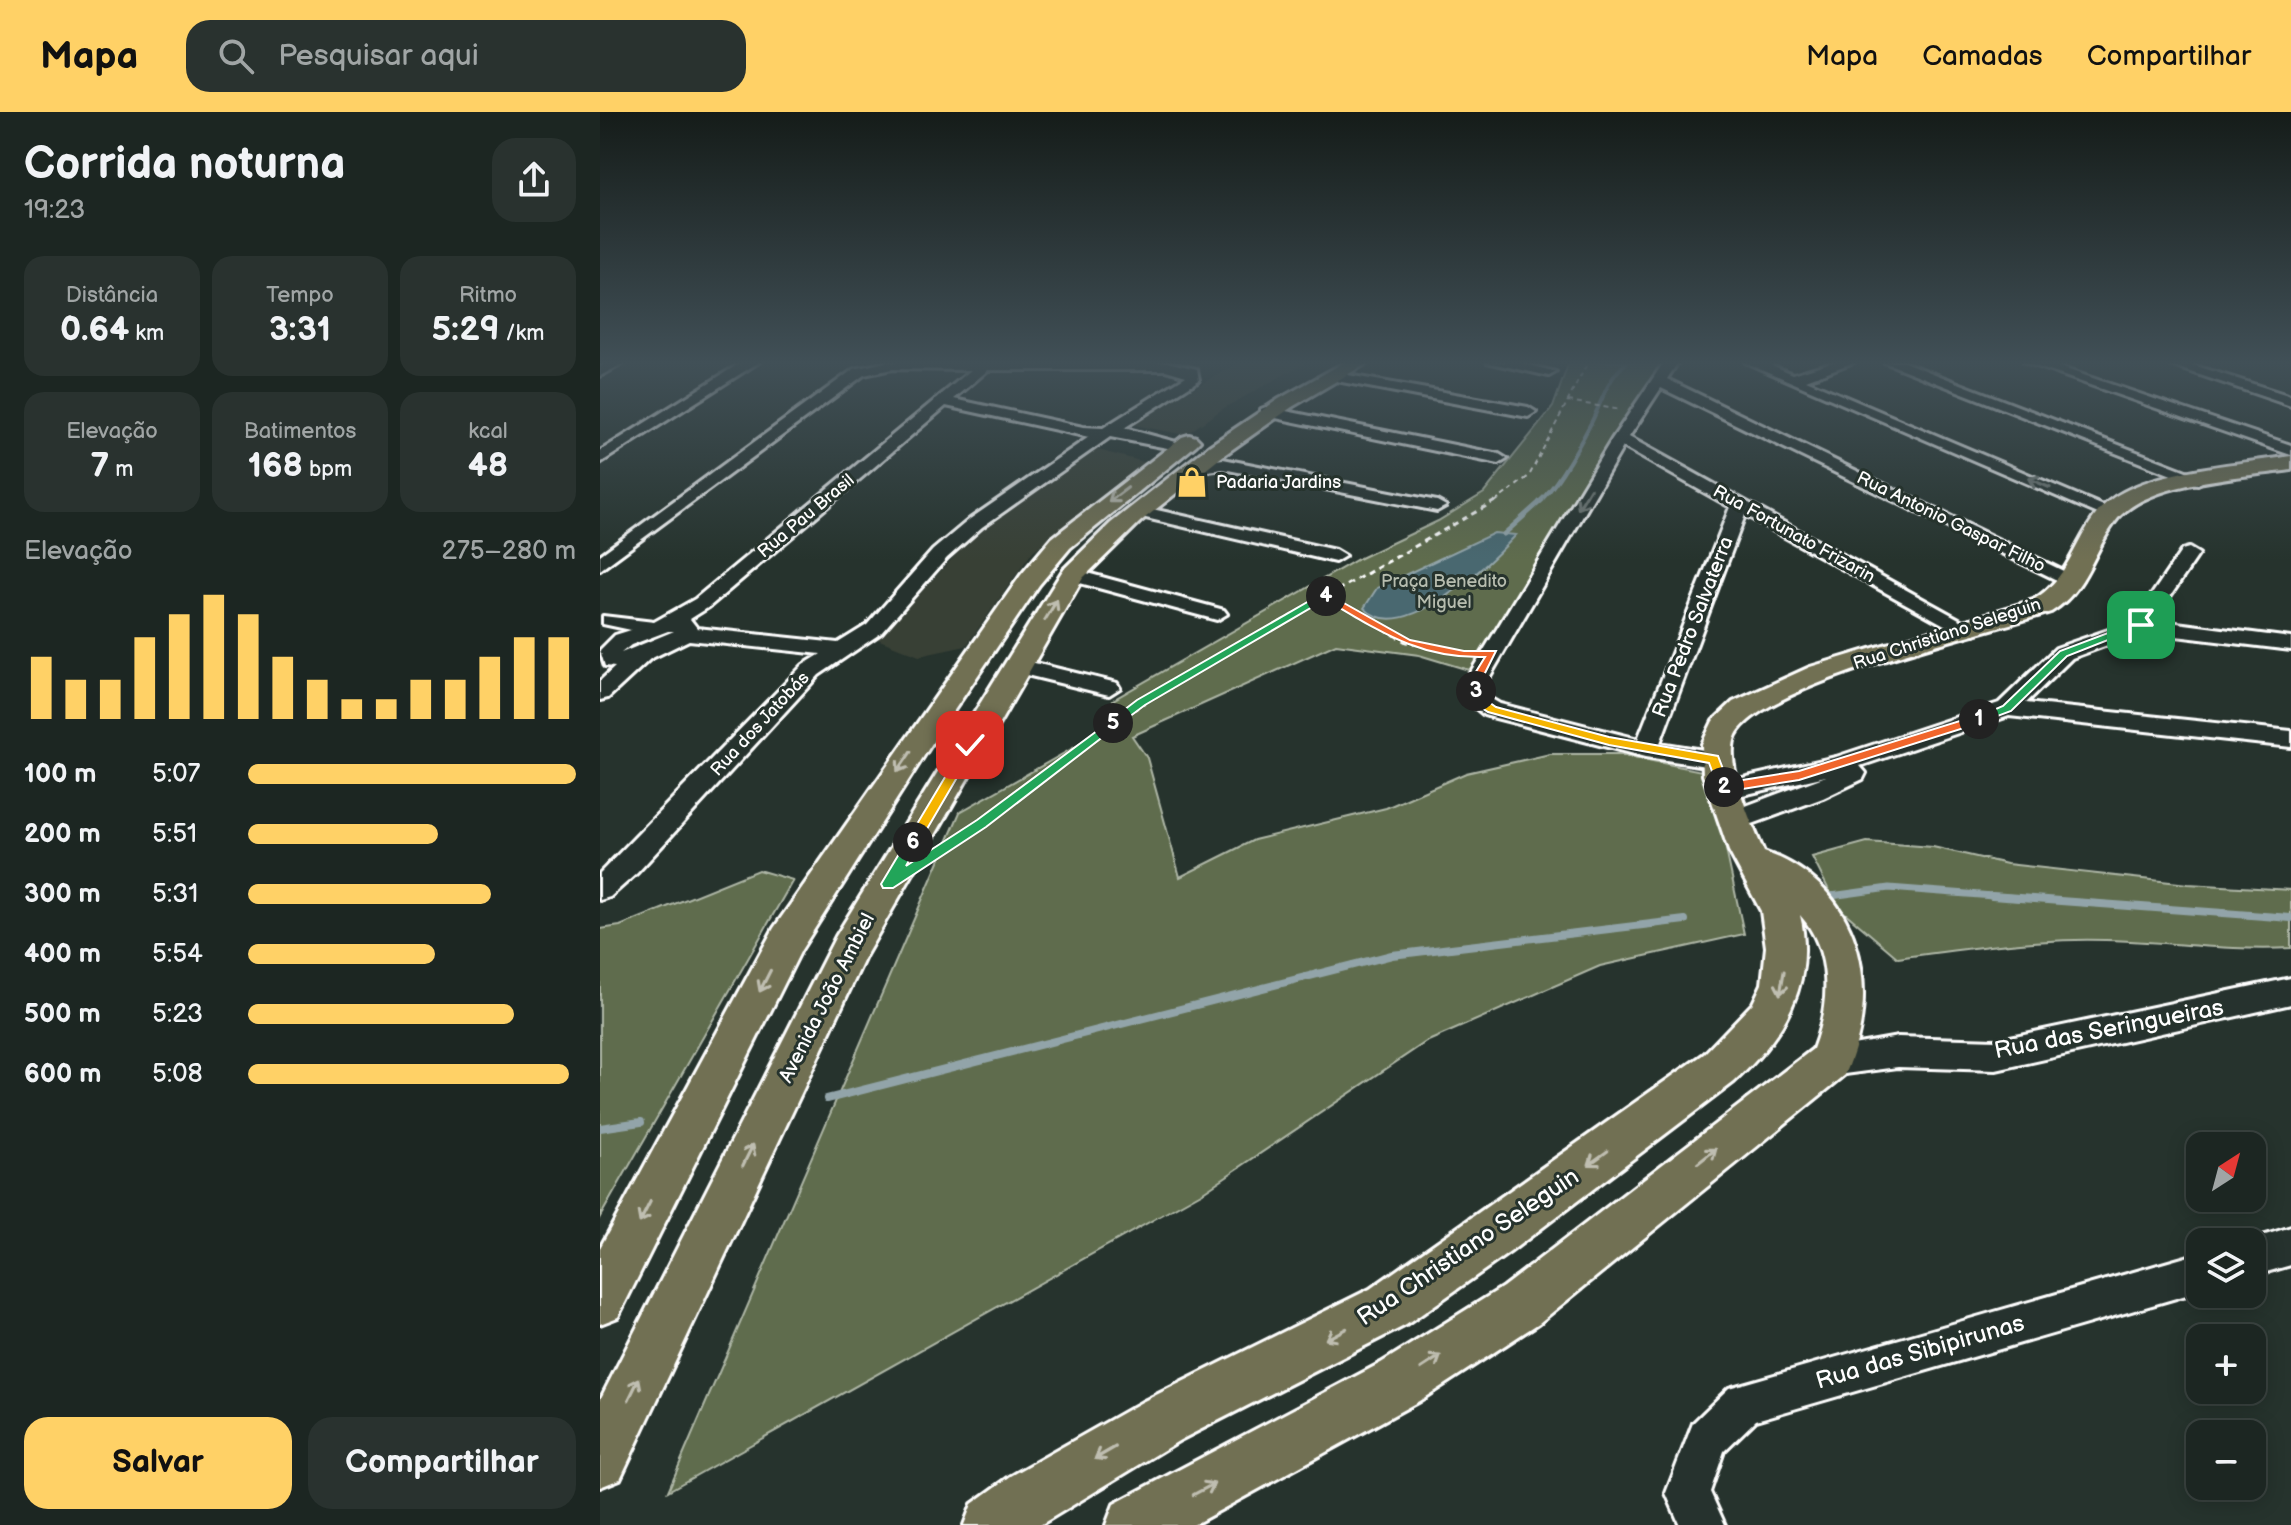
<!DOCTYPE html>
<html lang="pt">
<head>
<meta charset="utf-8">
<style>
	body { margin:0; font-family:"Balsamiq Sans",sans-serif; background:#29322f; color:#f1f3f6; height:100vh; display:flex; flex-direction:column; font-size:30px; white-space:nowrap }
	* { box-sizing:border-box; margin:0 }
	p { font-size:26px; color:#a0a5a5 }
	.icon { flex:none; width:44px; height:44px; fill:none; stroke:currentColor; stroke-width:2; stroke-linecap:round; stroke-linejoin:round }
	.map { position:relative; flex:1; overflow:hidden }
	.sheet { display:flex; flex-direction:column; background:#1c2622; width:600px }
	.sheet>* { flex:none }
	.needle { width:52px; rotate:36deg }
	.controls { position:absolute; left:1586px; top:1020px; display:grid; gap:16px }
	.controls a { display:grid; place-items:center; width:80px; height:80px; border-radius:16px; background:#1c2622; box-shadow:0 4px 20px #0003,0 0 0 2px #3a4340; font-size:40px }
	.pin { position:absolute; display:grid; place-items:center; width:68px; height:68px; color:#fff; margin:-34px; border-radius:16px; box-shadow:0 4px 12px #0006 }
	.km { position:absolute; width:40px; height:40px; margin:-20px; border-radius:50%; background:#222; color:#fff; font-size:22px; line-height:40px; text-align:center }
	.round { display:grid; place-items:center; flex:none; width:84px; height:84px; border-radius:24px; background:#29322f }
	.summary { display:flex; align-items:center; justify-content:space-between; height:136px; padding:0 24px }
	h1 { font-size:44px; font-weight:800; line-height:60px }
	.metrics { display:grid; grid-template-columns:repeat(3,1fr); gap:12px; height:136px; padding:8px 24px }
	.metrics div { display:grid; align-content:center; border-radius:20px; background:#29322f; text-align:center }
	.metrics b { font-size:34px; font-weight:800 }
	.metrics small { font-size:22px; font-weight:400 }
	.metrics p { font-size:22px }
	.chart { height:224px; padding:16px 24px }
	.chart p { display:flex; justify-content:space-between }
	.chart svg { width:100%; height:144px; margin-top:8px; stroke:#ffd166; stroke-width:6 }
	.primary-button { display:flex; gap:16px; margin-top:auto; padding:16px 24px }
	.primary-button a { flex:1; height:92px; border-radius:24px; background:#ffd166; color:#111; font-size:32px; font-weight:800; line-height:92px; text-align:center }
	.primary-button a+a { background:#29322f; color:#f1f3f6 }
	ul { padding:0 24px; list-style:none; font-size:26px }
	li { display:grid; grid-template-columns:128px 96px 1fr; align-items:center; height:60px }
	li i { height:20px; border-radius:10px; background:#ffd166 }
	header { display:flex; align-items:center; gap:48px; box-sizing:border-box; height:112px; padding:0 40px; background:#ffd166; color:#111 }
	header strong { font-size:38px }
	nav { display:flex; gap:44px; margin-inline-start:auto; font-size:28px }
	.search { width:560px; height:72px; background:#29322f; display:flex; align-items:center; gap:20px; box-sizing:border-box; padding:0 28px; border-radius:24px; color:#a0a5a5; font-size:30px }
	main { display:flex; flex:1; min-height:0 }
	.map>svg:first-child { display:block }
	.built { fill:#384036 }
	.green { fill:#5e6c4d; stroke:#aeb6a6; stroke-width:2 }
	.water { fill:#4a6870; stroke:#92a4a9; stroke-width:2 }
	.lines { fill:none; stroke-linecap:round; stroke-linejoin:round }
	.stream-far3 { stroke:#92a4a9; stroke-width:4 }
	.stream-far2 { stroke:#92a4a9; stroke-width:5 }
	.stream-far1 { stroke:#92a4a9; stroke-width:7 }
	.stream { stroke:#92a4a9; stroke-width:8 }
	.minor-casing { stroke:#fff; stroke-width:6 }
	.major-casing { stroke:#fff; stroke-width:6 }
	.path-far2 { stroke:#fff; stroke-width:2; stroke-dasharray:5 4; stroke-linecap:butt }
	.path-far1 { stroke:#fff; stroke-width:3; stroke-dasharray:6 5; stroke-linecap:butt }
	.path { stroke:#fff; stroke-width:4; stroke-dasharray:8 6; stroke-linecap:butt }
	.minor { fill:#26332d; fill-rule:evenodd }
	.major { fill:#716f52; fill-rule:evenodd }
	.oneway { stroke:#727a76 }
	.oneway2 { stroke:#bfbeb1 }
	.split-1 { fill:#22a559; stroke:#fff; stroke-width:2 }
	.split-2 { fill:#f0652b; stroke:#fff; stroke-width:2 }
	.split-3 { fill:#f5b400; stroke:#fff; stroke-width:2 }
	.split-4 { fill:#f0652b; stroke:#fff; stroke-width:2 }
	.split-5 { fill:#22a559; stroke:#fff; stroke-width:2 }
	.split-6 { fill:#22a559; stroke:#fff; stroke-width:2 }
	.split-7 { fill:#f5b400; stroke:#fff; stroke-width:2 }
	.labels { text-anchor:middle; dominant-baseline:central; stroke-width:6; stroke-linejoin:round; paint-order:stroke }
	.far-poi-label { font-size:18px; fill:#fff; stroke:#26332d; text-anchor:start }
	.far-street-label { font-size:18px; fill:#fff; stroke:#26332d }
	.far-park-label { font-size:18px; fill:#b7bdaf; stroke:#26332d }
	.street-label { font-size:20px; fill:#fff; stroke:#26332d }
	.near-street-label { font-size:24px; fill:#fff; stroke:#26332d }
</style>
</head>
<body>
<header>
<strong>Mapa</strong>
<div class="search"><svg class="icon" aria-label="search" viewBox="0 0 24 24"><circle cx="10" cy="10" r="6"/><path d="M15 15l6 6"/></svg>Pesquisar aqui</div>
<nav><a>Mapa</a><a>Camadas</a><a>Compartilhar</a></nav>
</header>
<main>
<section class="sheet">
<div class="summary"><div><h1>Corrida noturna</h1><p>19:23</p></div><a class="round"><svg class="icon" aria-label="share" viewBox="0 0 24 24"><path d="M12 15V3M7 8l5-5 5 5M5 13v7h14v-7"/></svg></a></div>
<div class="metrics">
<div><p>Distância</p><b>0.64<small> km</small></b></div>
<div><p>Tempo</p><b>3:31</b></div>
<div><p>Ritmo</p><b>5:29<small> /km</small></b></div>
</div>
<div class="metrics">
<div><p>Elevação</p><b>7<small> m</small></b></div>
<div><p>Batimentos</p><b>168<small> bpm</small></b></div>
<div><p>kcal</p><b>48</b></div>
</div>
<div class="chart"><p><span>Elevação</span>275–280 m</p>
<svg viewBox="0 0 160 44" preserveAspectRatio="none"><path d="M5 44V25M15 44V32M25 44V32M35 44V19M45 44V12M55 44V6M65 44V12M75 44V25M85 44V32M95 44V38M105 44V38M115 44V32M125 44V32M135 44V25M145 44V19M155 44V19"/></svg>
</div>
<ul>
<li><b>100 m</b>5:07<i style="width:100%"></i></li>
<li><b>200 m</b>5:51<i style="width:58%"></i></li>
<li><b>300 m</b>5:31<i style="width:74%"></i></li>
<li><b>400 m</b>5:54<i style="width:57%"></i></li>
<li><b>500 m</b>5:23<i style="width:81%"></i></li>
<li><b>600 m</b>5:08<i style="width:98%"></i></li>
</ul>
<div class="primary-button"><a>Salvar</a><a>Compartilhar</a></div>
</section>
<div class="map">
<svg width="1691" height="1413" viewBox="0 0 1691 1413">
	<rect width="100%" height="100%" fill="#26332d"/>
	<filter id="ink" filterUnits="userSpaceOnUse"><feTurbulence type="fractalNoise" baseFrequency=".0125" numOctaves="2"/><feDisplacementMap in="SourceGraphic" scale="16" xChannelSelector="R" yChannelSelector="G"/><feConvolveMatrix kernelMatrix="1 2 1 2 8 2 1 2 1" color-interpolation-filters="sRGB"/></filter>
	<g filter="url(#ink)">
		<path class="built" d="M641,250H707L624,296L585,323L529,312Z
			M494,337L548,351L433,439L366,534L319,544L277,527L379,418Z"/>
		<path class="green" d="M969,250H1065L872,559L819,543L736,532L532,624L547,646L580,765L654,728L786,696L866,661L950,642H1018L1102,659L1121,714L1144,822L1000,854L826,930L603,1080L68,1379L360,700L521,609L527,617L513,588L758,447L838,409L884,381L953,295Z
			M1267,730L1333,735L1407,752L1588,772L1691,778V836C1619,840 1548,826 1476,828C1416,829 1357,838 1298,846L1237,794L1212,745Z
			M158,758L193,768L0,1105V817L20,814Z"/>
		<path class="water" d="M894,421L916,423C890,451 803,536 764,496L777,476Z"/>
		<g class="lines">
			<path class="stream-far3" d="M939,390C957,374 980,332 992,309C1003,287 1007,267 1027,250"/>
			<path class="stream-far2" d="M904,422L942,388"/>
			<path class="stream-far1" d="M1224,785L1289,776L1419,786"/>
			<path class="stream" d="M1392,784L1691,806
				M1224,785L1233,784
				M227,987L792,843L1085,808
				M0,1016L41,1010"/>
			<defs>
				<path id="minor" d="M8,250H26L0,264V254Z
					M142,250H159L0,351V339Z
					M286,250H567L597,257L599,268L524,316L591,334L583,339L510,325L382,415L347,446L281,521L219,563L37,761L10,785L0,788V761L203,553L221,542L89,528L50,547L8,586L0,588V569L15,555L5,554L0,538L15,523L31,518L3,512V504L54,510L95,487L371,258L292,257L264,263L0,458V443L254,257ZM388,258H566L586,264L503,316L483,315L354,287ZM346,294L489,325L370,407L333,438L267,513L238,531L97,516L90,507L109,495ZM68,519H74L21,541L31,533Z
					M887,250H918L956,260L949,264Z
					M1064,250H1078L1067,267L1482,468L1472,474L1465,472L1061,276L1029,325L1379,518L1375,522H1361L1145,403L1060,631L1122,641L1125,647L1122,653L1113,655L1046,645L884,603L866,588L864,571L1012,327ZM1023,335L1130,395L1038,627L900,592L888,585L886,571Z
					M1145,250H1164L1193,262L1232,250H1254L1206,268L1520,401L1517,405H1505Z
					M1284,250H1304L1607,367L1598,372L1592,371Z
					M1424,250H1445L1691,333V343Z
					M1562,250H1584L1691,284V294Z
					M731,260L928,295L936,300L928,305L726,267L724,264Z
					M666,295L899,342L907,347L899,352L661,303V297Z
					M623,347L837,389L846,394L837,399L623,357L593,361L585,356L593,351Z
					M539,394L735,438L745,444L735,450L533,403V395Z
					M1589,436L1599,442L1554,508L1691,526V538L1543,520L1472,546L1426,591L1691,619V635L1409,604L1260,654L1266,661L1263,667L1223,686L1136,718L1127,715L1123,708L1127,701L1226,664L1125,687L1116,684L1112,678L1116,672L1236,645L1399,591L1456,536L1534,509L1582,438Z
					M472,457L624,498L627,502L617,508L465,467L462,463Z
					M418,547L517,571L520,576L509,583L410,559L407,554Z
					M1691,866V892L1396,958L1298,955L1230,964L1219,959L1214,949L1219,939L1298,925L1396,928Z
					M1691,1115V1153L1652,1164V1130H1643Z
					M1600,1141V1179L1156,1308L1124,1339L1110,1380L1125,1413H1080L1066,1381L1093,1311L1129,1276Z"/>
				<path id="major" d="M745,250H769L692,295L624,343L540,410L483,466L266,843L20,1367L0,1375V1288L236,824L463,458L511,411L609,334L679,287Z
					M589,323L596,325L600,329L596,333L470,436L439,473L334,628L201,838L18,1205L0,1212V1136L174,816L421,463L452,426L582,325Z
					M1691,344V358C1644,365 1544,369 1515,410C1492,441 1487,478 1451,500C1390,520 1163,571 1136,623C1123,650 1153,714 1164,740C1261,773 1284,877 1245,963L939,1211L819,1289L593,1413H506L514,1392L781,1251L903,1175L1213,937C1230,893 1233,840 1200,803C1216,872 1183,925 1134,970L910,1140L806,1213L580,1328L440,1413H364L372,1392L411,1364L542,1290L770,1177L1104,942L1153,891L1162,872L1166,835L1161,799L1129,739L1103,663L1102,632L1113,609L1133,590L1210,555L1433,488C1468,468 1474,430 1498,400C1531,357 1639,353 1691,344Z"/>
			</defs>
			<use href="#minor" class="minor-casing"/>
			<use href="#major" class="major-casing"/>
			<path class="path-far2" d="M968,289L1021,298
				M895,390L929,364L988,250"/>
			<path class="path-far1" d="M727,483L806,530L871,542
				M584,565L897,388"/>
			<path class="path" d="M338,739C425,686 499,614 587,563"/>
			<use href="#minor" class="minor"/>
			<use href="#major" class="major"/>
		</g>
		<defs><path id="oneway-shaft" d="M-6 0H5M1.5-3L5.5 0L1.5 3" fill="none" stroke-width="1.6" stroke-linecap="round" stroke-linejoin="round" transform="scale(2)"/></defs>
		<g class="oneway">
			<use href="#oneway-shaft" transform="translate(1439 371) rotate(-157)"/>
			<use href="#oneway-shaft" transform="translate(984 387) rotate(121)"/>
		</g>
		<g class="oneway2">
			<use href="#oneway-shaft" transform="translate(518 383) rotate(143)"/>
			<use href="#oneway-shaft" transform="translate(451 498) rotate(-59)"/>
			<use href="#oneway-shaft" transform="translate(304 650) rotate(124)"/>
			<use href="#oneway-shaft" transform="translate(165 869) rotate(117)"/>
			<use href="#oneway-shaft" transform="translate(1182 871) rotate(100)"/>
			<use href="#oneway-shaft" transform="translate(148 1043) rotate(-64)"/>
			<use href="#oneway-shaft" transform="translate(1107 1044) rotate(-38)"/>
			<use href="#oneway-shaft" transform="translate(998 1046) rotate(144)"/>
			<use href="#oneway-shaft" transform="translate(45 1100) rotate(117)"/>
			<use href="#oneway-shaft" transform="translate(736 1222) rotate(152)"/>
			<use href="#oneway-shaft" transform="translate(831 1250) rotate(-33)"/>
			<use href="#oneway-shaft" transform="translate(34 1277) rotate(-64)"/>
			<use href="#oneway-shaft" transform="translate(505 1341) rotate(150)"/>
			<use href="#oneway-shaft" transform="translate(604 1377) rotate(-28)"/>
		</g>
	</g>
	<linearGradient id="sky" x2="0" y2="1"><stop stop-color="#151c19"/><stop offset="0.56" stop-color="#415057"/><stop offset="1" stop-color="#415057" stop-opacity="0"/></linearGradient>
	<rect width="1691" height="448" fill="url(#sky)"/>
	<path class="split-1" d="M1537,510L1546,513L1467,544L1411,599L1379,611L1373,607L1403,594L1460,539Z"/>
	<path class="split-2" d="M1379,603L1385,607L1383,610L1199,668L1124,680L1118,675L1124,671L1199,659Z"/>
	<path class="split-3" d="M872,576H880L883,586L896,595L1009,625L1118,644L1130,675L1119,678L1109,651L1009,633L888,600L873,590Z"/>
	<path class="split-4" d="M726,481L810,528L864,539H896L880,571L881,579L872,581L869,571L885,545C818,547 778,518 723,486Z"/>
	<path class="split-5" d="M723,481L731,484L545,593L517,614L507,611L537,588Z"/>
	<path class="split-6" d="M513,607L517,608V614L386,715L293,776H283L281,772L308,727L319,730L306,754L377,708Z"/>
	<path class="split-7" d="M370,629L376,633L317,734H308V727L366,630Z"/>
	<defs>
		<symbol id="shop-bare" viewBox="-9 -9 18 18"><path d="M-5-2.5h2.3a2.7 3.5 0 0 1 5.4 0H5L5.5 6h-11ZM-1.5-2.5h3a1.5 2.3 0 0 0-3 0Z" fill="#ffd166" stroke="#26332d" stroke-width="2.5" paint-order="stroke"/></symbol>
	</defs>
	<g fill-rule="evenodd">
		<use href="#shop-bare" x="570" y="348" width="44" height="44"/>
	</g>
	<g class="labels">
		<g class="far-poi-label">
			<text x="616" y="370">Padaria Jardins</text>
		</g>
		<g class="far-street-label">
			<text transform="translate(206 404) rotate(-40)">Rua Pau Brasil</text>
			<text transform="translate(1351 410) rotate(26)">Rua Antonio Gaspar Filho</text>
			<text transform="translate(1194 422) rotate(29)">Rua Fortunato Frizarin</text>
			<text transform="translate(1347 522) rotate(-18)">Rua Christiano Seleguin</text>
			<text transform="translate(160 612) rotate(-47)">Rua dos Jatobás</text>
		</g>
		<g class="far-park-label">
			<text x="844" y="469">Praça Benedito<tspan x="844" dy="21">Miguel</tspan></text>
		</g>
		<g class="street-label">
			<text transform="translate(1093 515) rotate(-69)">Rua Pedro Salvaterra</text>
			<text transform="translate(227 886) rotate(-63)">Avenida João Ambiel</text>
		</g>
		<g class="near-street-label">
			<text transform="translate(1509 917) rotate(-11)">Rua das Seringueiras</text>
			<text transform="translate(868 1135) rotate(-34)">Rua Christiano Seleguin</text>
			<text transform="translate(1320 1240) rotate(-16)">Rua das Sibipirunas</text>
		</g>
	</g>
</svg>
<div class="controls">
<a><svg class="needle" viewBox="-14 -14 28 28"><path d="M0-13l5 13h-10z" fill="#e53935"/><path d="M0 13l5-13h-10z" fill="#a0a5a5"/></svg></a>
<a><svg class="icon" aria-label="layers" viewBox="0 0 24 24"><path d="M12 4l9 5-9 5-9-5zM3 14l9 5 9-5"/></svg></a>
<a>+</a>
<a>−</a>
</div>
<div class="pin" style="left:1541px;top:513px;background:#1e9e55"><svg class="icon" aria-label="arrive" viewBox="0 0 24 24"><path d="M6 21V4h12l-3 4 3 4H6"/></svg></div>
<div class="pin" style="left:370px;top:633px;background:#d93025"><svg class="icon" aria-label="check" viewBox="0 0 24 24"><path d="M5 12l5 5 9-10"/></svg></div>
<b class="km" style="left:1379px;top:607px">1</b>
<b class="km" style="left:1124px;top:675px">2</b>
<b class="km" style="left:876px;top:579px">3</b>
<b class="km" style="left:726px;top:484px">4</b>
<b class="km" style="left:513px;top:611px">5</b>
<b class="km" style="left:313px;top:730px">6</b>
</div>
</main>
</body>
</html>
